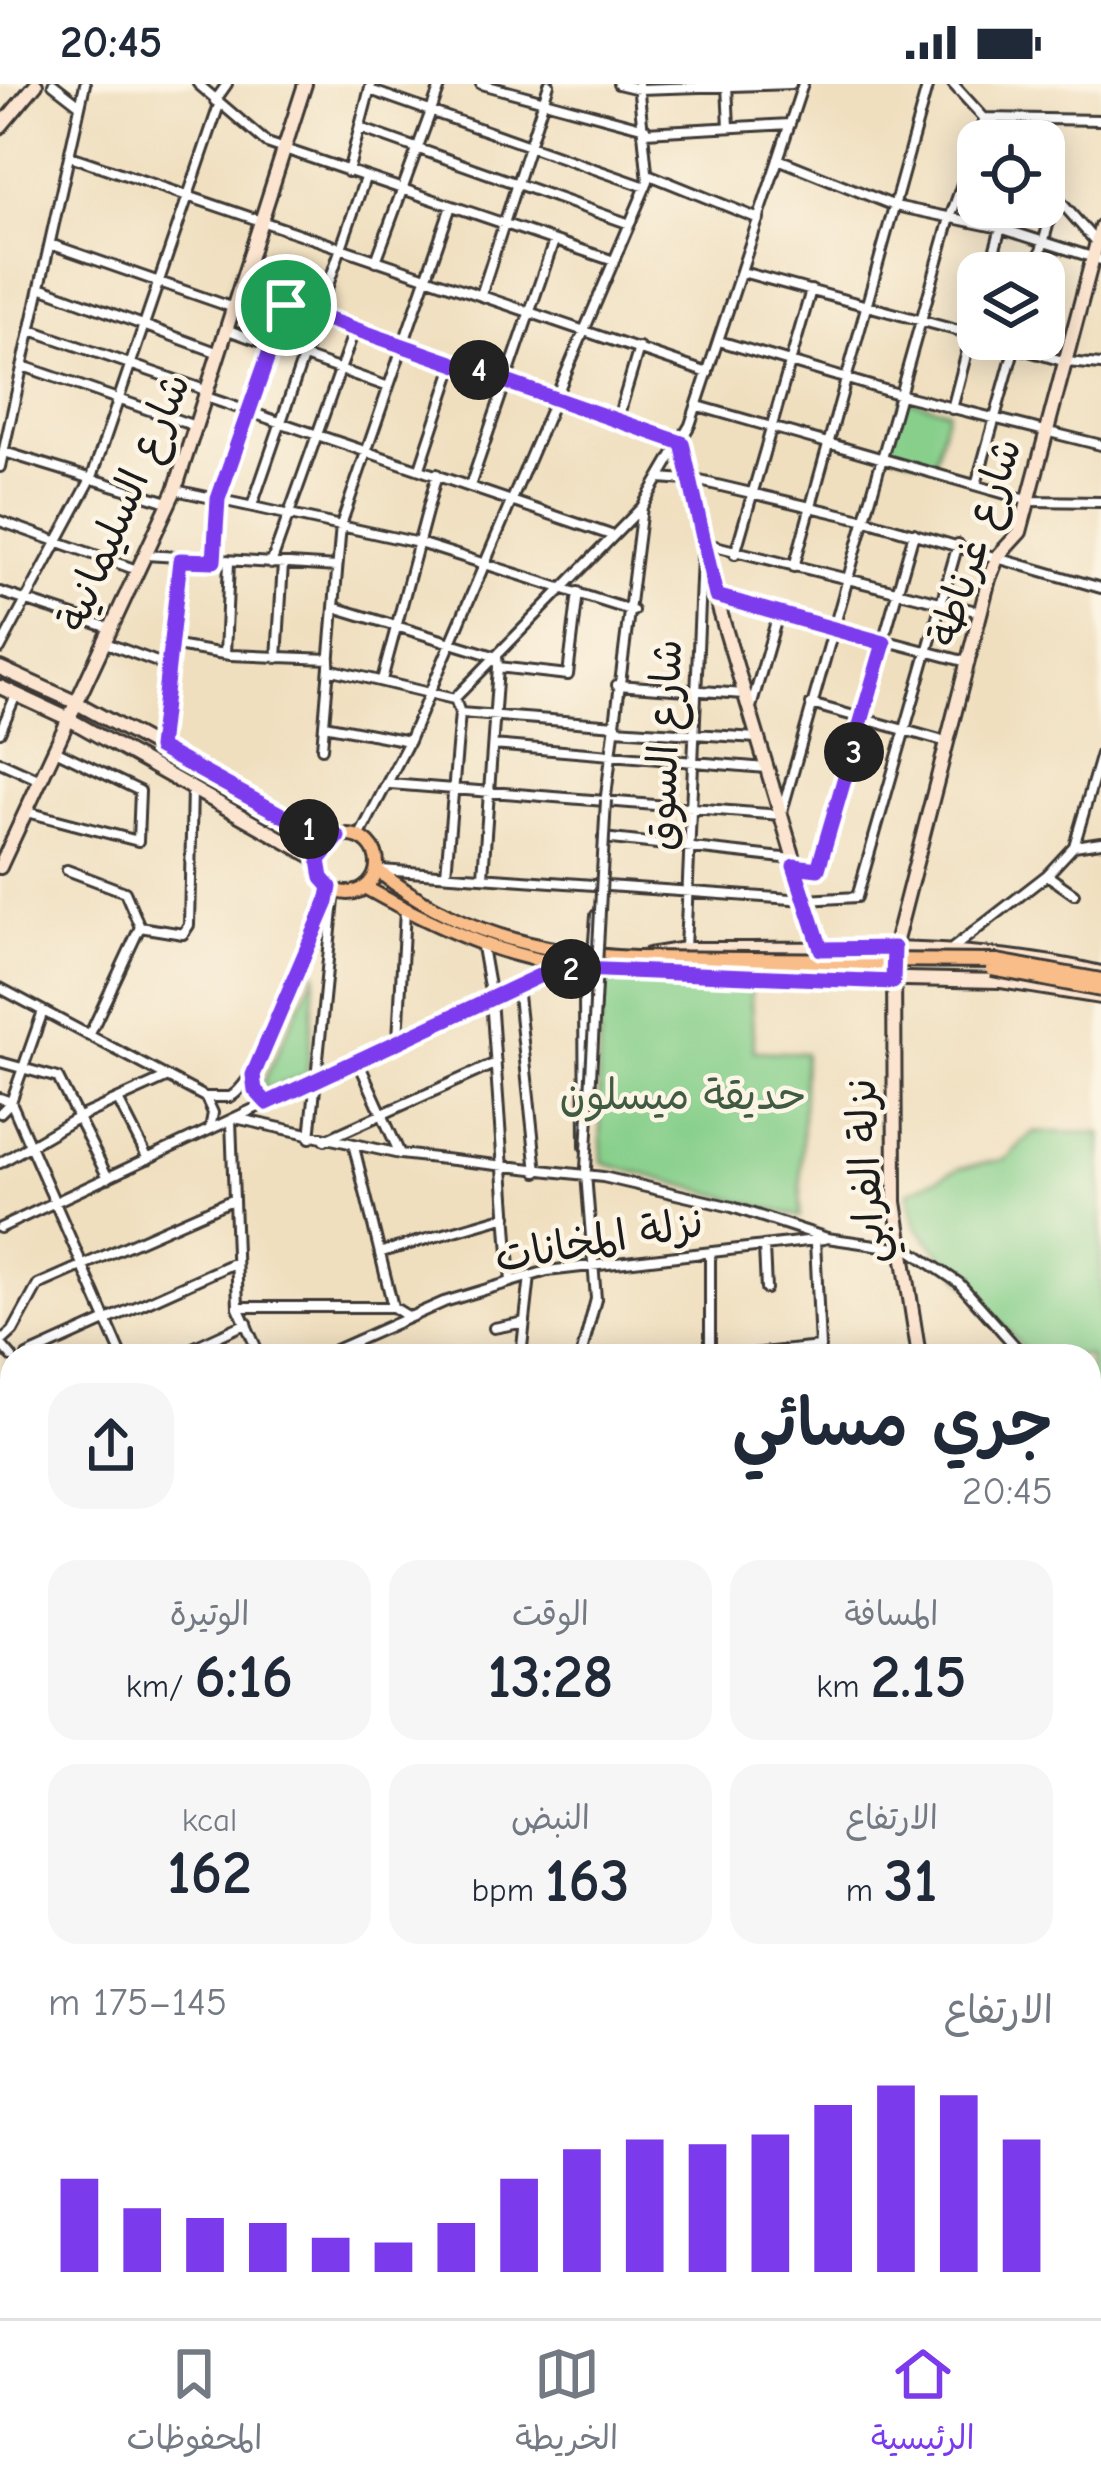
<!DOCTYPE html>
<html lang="ar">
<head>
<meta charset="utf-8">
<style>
	body { margin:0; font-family:"Comic Neue","Playpen Sans Arabic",sans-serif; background:#f6f6f7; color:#1f2937; direction:rtl; height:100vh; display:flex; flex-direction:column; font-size:45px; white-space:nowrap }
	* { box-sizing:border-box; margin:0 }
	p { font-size:39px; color:#747a83 }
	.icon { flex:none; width:66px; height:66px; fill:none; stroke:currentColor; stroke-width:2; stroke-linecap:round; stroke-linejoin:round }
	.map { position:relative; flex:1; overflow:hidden; direction:ltr }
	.details { position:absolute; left:0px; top:1260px; width:1101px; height:975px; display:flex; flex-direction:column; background:#fff; border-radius:36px 36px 0 0; box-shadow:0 6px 30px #0003; direction:rtl }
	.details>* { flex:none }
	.tools { position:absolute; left:957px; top:36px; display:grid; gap:24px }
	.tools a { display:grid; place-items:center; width:108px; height:108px; border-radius:24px; background:#fff; box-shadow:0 6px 30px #0003; font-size:60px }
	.pin { position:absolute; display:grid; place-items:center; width:102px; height:102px; color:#fff; margin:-51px; border:6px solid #fff; border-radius:50%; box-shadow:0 3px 12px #0007 }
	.km { position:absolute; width:60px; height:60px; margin:-30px; border-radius:50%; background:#222; color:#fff; font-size:33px; line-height:60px; text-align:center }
	.round { display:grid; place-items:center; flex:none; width:126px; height:126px; border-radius:36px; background:#f6f6f7 }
	.head { display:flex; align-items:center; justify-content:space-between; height:204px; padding:0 48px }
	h1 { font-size:66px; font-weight:600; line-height:90px }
	.figures { display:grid; grid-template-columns:repeat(3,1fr); gap:18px; height:204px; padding:12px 48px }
	.figures div { display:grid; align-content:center; border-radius:30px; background:#f6f6f7; text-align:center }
	.figures b { font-size:60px; font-weight:600 }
	.figures small { font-size:33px; font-weight:400 }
	.figures p { font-size:33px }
	.chart { height:336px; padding:24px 48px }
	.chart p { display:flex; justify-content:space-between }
	.chart svg { width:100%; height:216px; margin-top:12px; stroke:#7c3aed; stroke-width:6 }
	.status { display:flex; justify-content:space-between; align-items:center; height:84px; padding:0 60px; background:#fff; direction:ltr }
	.status svg { height:33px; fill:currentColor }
	.tabs { display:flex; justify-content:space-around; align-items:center; height:168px; border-top:3px solid #e0e1e3; background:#fff; font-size:33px; color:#747a83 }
	.tabs a { display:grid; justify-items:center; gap:6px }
	.tabs .selected { color:#7c3aed }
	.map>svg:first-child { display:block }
	.green { fill:#87cf8b; stroke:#527654; stroke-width:3 }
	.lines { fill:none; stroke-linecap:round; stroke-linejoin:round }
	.street-casing { stroke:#3c3934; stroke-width:14 }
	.secondary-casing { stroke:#3c3934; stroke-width:18 }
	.primary-casing { stroke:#3c3934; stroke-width:18 }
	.street { stroke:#fff; stroke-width:8 }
	.secondary { stroke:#fce5d0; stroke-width:12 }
	.primary { stroke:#f8bd89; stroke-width:12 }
	.street-bridge-casing { stroke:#3c3934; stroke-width:14; stroke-linecap:butt }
	.primary-bridge-casing { stroke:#3c3934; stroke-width:18; stroke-linecap:butt }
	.street-bridge { stroke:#fff; stroke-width:8 }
	.primary-bridge { stroke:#f8bd89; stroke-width:12 }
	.route-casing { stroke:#fff; stroke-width:24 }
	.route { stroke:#7c3aed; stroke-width:15 }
	.labels { text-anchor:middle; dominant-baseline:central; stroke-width:9; stroke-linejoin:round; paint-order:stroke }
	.street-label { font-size:42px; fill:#1c1c1c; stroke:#fcf5e5 }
	.park-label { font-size:42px; fill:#415b43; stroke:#fcf5e5 }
</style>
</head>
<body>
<div class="status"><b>20:45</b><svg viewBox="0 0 49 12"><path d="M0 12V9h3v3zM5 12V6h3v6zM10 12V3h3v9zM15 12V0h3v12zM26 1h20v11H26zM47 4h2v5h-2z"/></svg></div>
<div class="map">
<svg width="1101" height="2234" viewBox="0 0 1101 2234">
	<rect width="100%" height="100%" fill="#fcf5e5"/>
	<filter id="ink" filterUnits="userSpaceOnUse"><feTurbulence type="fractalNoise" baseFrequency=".00833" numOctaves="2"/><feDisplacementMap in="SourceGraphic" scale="24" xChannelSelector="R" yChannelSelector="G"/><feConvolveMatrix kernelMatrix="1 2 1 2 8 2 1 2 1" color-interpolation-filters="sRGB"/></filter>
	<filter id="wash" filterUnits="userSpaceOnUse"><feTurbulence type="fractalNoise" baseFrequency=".004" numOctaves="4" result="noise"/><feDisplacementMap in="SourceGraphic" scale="48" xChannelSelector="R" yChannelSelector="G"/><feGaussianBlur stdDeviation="2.7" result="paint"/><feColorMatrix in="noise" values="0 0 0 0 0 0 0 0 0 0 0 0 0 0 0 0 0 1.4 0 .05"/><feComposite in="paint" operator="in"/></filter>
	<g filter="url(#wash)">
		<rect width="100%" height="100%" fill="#f0dfbf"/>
		<path class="green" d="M903,314L948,326L934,380L889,368Z
			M316,887L307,991L265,1005L263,999Z
			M604,897L750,901L754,967L805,969L800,1133L602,1079L598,987Z
			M1033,1048L1101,1049V1315L1089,1310V1272H1030L916,1142L908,1108L960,1084L1006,1075Z"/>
	</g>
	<g filter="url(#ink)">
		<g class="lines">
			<defs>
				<path id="street" d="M53,0L80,21
					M198,0L267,59L614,177
					M481,0L645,44
					M618,0L639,5L791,0
					M953,0L1005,57
					M727,1L729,43
					M370,6L646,103
					M215,17L227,0
					M360,44L630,140
					M645,48L790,40
					M70,72L708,289
					M778,75L895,122L1000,144L1101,176
					M348,88L371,0
					M650,91L759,135
					M1044,99L1096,158
					M50,160L234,224
					M376,177L441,0
					M742,188L978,252
					M988,189L1007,123
					M1035,189L1056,112
					M40,203L219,269
					M242,206L681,358
					M481,211L549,0
					M31,246L208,307
					M228,246L386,302
					M988,255L1066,278L1101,281
					M719,257L901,311L1101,361
					M23,282L195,342
					M206,313L611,451
					M698,322L1027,416
					M952,325L978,225
					M618,334L639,264
					M4,368L168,418
					M0,383L85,0
					M420,384L455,278
					M659,394L700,397L866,436L1101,504
					M976,401L1017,255
					M470,402L554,157
					M175,406L419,459L633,527
					M1028,417L1101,418
					M252,422L365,94
					M0,437L137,486
					M703,459L980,528
					M735,470L811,206
					M146,471L337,483
					M213,477L218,415L286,221
					M271,480L355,244
					M794,483L928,0
					M0,508L110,544
					M716,512L967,578
					M334,523L497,573L498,583L568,591L578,508
					M103,558L168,582
					M170,561L230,571L330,575
					M0,565L92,393L219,21
					M225,570L229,478
					M277,574L283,480
					M329,585L454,615L641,424
					M382,596L437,390
					M617,601L744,610
					M811,620L947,658
					M750,627L779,527
					M460,629L616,641
					M324,641L409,657
					M615,645L757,654
					M0,648L16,611
					M493,661L766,684
					M159,663L180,476
					M322,664L341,441L451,122
					M0,678L40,696
					M390,700L781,731L950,134L985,34L1101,36
					M605,720L642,423L690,341L803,0
					M27,728L138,757L140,707L53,665
					M359,753L409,657L648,97L638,0
					M603,754L792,775
					M1074,762L1101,758
					M798,782L818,786L914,449
					M67,786L125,808L140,843L89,952
					M381,786L806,816L857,813L958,460
					M446,790L460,629L455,615
					M1047,791L1074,810
					M483,792L498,583
					M140,843L183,850L189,841L192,704
					M482,863L491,914L511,1198
					M953,864L1047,791L1074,762L1101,670
					M685,865L702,473
					M593,870L596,831
					M573,886L584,910L585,1063
					M517,902L537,1088
					M0,904L205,1013H230C261,998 321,842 330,803
					M398,956L405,826
					M358,977L400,1070
					M0,978L58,994L108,1094
					M253,992L255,1006L267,1019
					M0,1014L11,1018L122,1272
					M206,1014L213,1029L210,1045
					M118,1016L148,1075
					M0,1029L11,1018L43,927
					M235,1034L400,1070L603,1093L732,1123L827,1154L910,1166L959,1199L1024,1272
					M231,1036L238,1223L260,1272
					M310,1054L335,806
					M325,1056L496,979
					M354,1063L393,1223
					M0,1079L77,1034L168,993
					M0,1144L556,883
					M764,1163L766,1205
					M382,1168L507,1132
					M239,1223H393L409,1233
					M494,1244L525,1238
					M0,1259L13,1247L38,1201L234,1115
					M0,1259L12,1273
					M27,1272L236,1178
					M175,1272L247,1239
					M322,1272L444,1218L547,1187L824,1155
					M521,1272L530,1192
					M581,1272L596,1215L586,1090
					M710,1272V1169
					M733,1272L820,1263L815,1157
					M1089,1347L1099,1323
					M1089,1382L1101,1384
					M1089,1396L1101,1400
					M0,1451L12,1442
					M1089,1511L1101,1509
					M1089,1624L1101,1619
					M1089,1677L1101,1674
					M0,1688L12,1681
					M1089,1714L1101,1712
					M0,1817L12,1845
					M1089,1818L1101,1841
					M0,1996L7,1998L0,2030
					M1089,2013L1101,2010
					M1089,2140L1101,2146
					M0,2166L12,2168
					M982,2223L994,2225V2234
					M180,2234L183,2223
					M324,2234L329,2223
					M450,2234L451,2223
					M905,2234L929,2223"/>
				<path id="secondary" d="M0,43L36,0
					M682,359L713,504L821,865
					M0,584L75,618L304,743L337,753
					M0,603L67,634L319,776
					M0,783L175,406L305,0
					M649,871L685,865C826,866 963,856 1101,889
					M710,891L1001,897L1101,913
					M919,1272L895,1118L894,864L989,495L998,472L1020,448L1101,143
					M1089,1926L1101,1960
					M1089,1962L1101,1996
					M0,2057L12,2060
					M1089,2190L1101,2191
					M588,2223L590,2234"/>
				<path id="primary" d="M319 780a29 29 0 1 1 58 0a29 29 0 1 1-58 0Z
					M377,786C454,847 539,870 636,874
					M366,804C459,856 529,885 637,887"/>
			</defs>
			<use href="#street" class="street-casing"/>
			<use href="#secondary" class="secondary-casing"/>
			<use href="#primary" class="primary-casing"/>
			<use href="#street" class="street"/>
			<use href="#secondary" class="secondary"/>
			<use href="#primary" class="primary"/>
			<defs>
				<path id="street-bridge" d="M586,1085L606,716"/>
				<path id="primary-bridge" d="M636,874L997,877L1101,896
					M992,885L1101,906
					M637,887L888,883"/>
			</defs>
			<use href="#street-bridge" class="street-bridge-casing"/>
			<use href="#primary-bridge" class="primary-bridge-casing"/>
			<use href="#street-bridge" class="street-bridge"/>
			<use href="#primary-bridge" class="primary-bridge"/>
		</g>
	</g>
	<g class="lines" filter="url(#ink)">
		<defs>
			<path id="route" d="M286,221L682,359L716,512L884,559L818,785L794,782L821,865L894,864L893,898L556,884L267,1019L255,1006L253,991L327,818L330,803L322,794L319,776L338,753L304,743L159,664L180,476L214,477L218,415Z"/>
		</defs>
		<use href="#route" class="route-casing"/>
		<use href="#route" class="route"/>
	</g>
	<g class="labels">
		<g class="street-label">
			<text transform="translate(124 418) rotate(-67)">شارع السليمانية</text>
			<text transform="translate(975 458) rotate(-72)">شارع غرناطة</text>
			<text transform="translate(664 661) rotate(-88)">شارع السوق</text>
			<text transform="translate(866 1087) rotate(-93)">نزلة الفرابي</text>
			<text transform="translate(599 1156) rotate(-10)">نزلة المخانات</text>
		</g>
		<g class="park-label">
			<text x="683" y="1011">حديقة ميسلون</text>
		</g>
	</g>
</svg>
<div class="tools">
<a><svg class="icon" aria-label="locate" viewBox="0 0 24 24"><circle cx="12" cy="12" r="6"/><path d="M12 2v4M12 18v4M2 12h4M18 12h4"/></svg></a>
<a><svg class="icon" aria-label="layers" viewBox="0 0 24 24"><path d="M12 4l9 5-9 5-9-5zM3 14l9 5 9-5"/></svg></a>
</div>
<div class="pin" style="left:286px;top:221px;background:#1e9e55"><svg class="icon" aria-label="arrive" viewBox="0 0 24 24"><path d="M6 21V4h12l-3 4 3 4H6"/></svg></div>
<b class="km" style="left:309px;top:745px">1</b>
<b class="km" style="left:571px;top:885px">2</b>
<b class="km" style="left:854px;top:668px">3</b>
<b class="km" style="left:479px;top:286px">4</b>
<section class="details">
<div class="head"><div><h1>جري مسائي</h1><p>20:45</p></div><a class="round"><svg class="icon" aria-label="share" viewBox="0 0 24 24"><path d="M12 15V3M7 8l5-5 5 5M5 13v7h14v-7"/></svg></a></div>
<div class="figures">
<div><p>المسافة</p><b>2.15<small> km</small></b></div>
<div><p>الوقت</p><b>13:28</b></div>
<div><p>الوتيرة</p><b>6:16<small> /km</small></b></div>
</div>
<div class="figures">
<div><p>الارتفاع</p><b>31<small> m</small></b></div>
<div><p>النبض</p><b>163<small> bpm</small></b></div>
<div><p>kcal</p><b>162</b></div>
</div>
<div class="chart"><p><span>الارتفاع</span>145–175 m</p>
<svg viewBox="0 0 160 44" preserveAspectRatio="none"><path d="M5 44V25M15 44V31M25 44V33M35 44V34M45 44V37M55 44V38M65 44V34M75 44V25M85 44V19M95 44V17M105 44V18M115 44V16M125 44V10M135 44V6M145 44V8M155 44V17"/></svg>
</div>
</section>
</div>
<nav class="tabs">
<a class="selected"><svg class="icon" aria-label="home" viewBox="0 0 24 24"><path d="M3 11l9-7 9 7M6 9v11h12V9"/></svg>الرئيسية</a>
<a><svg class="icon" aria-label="map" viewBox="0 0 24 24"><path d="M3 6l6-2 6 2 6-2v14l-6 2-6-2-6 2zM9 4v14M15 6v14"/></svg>الخريطة</a>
<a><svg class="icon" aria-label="saved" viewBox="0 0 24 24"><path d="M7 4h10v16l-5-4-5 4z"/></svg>المحفوظات</a>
</nav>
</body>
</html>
